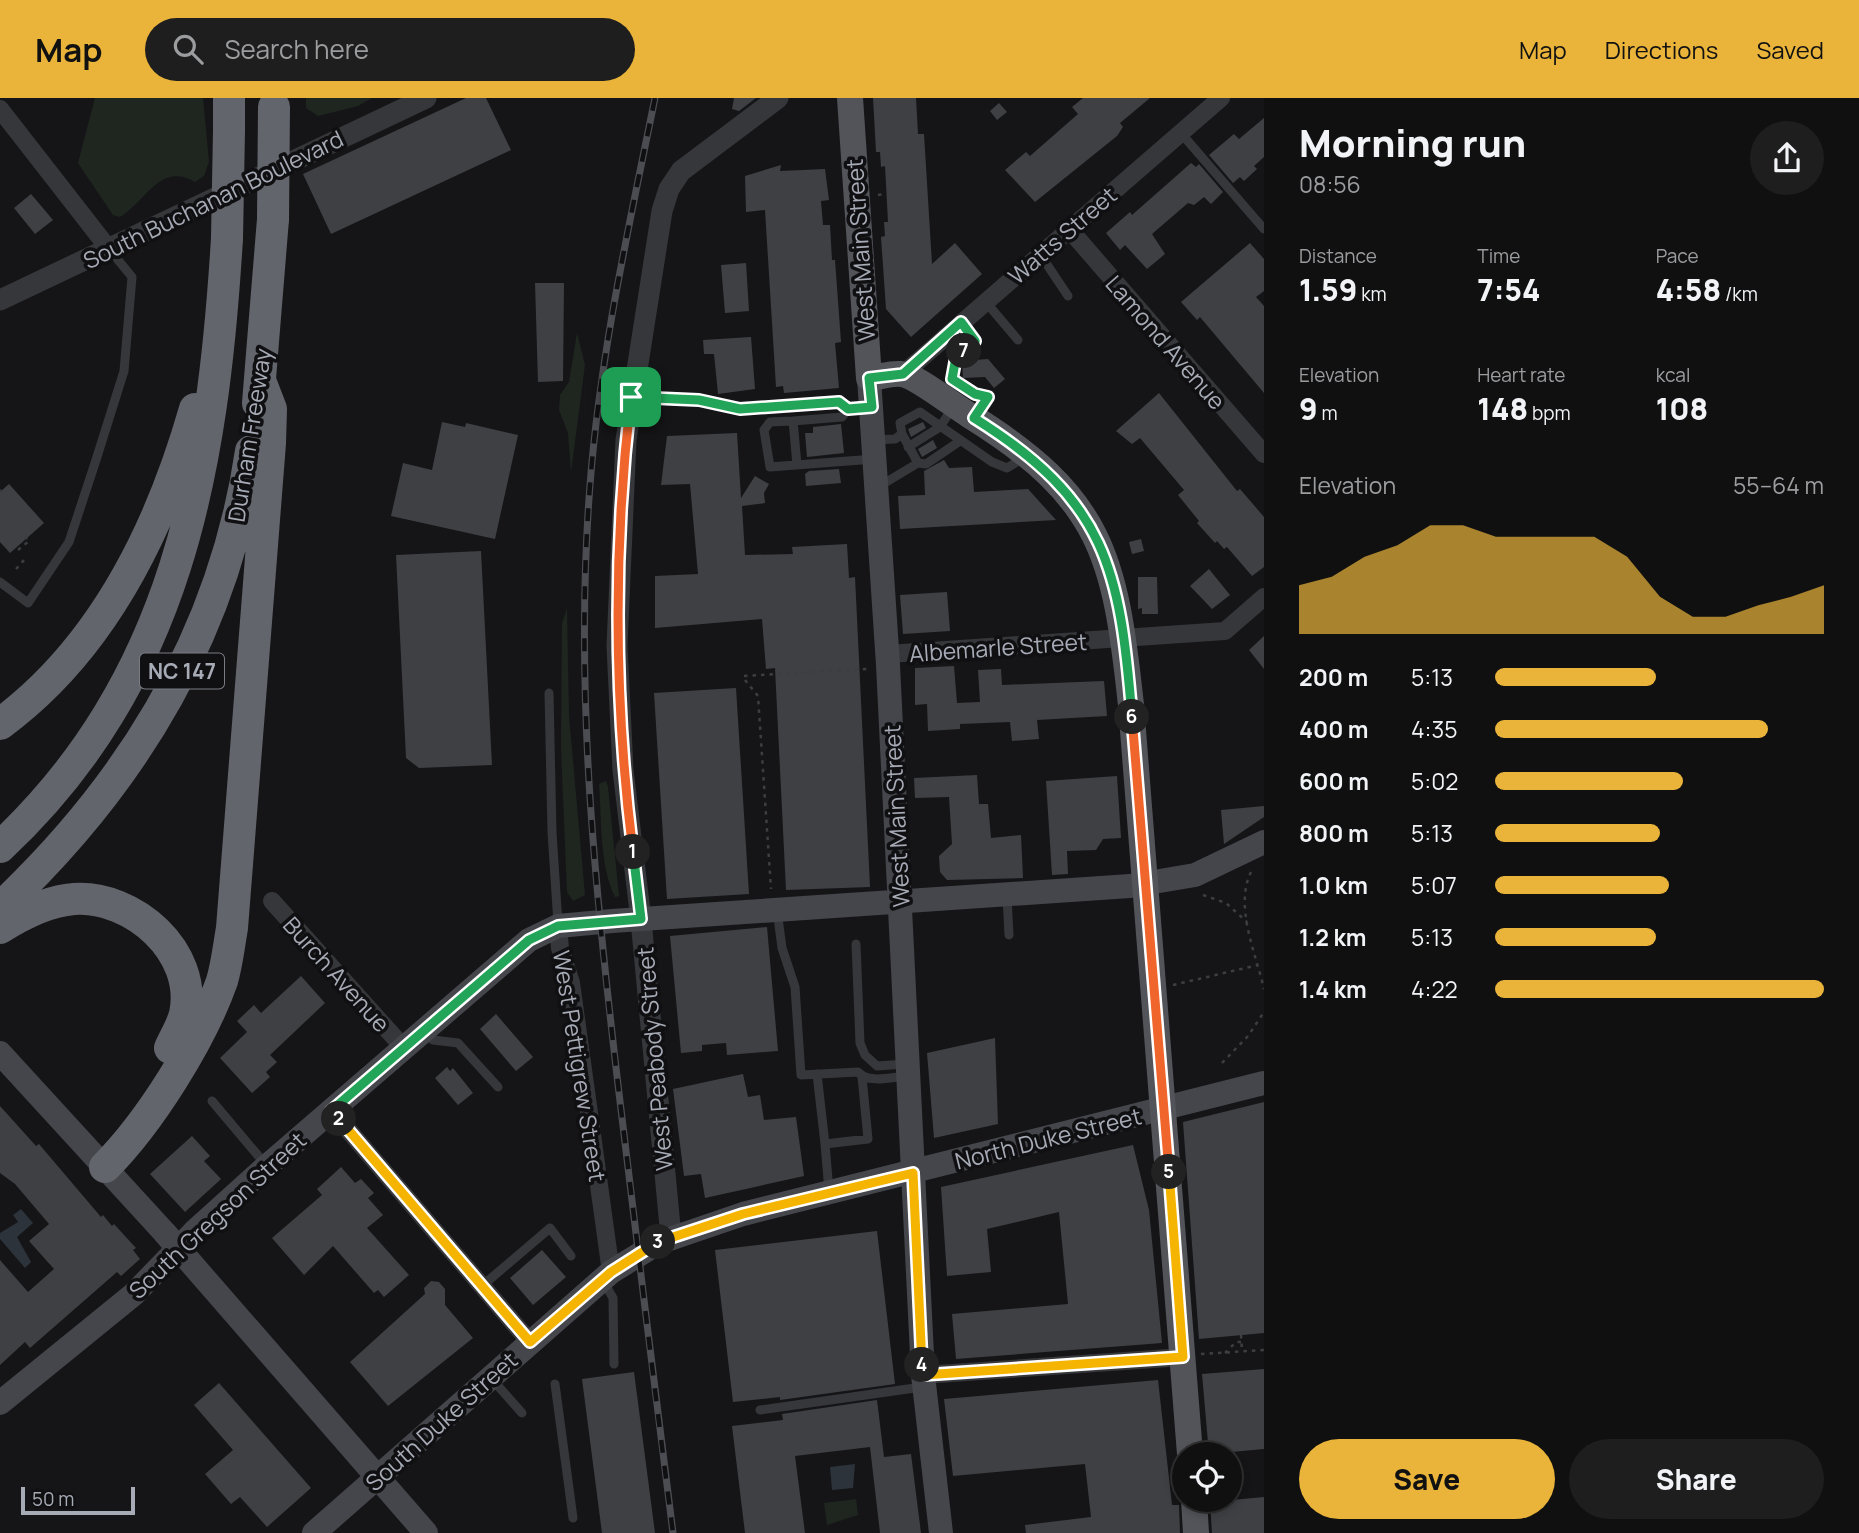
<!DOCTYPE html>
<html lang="en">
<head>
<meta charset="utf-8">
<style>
	body { margin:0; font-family:Manrope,sans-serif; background:#1e1e1f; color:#f1f3f6; height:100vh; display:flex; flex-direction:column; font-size:26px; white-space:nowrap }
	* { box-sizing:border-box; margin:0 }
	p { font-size:23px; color:#9c9d9f }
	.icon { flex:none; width:38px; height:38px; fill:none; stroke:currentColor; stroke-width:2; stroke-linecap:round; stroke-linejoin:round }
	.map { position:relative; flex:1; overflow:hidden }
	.side { display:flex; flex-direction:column; background:#101011; width:595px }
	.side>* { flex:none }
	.tools { position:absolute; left:1172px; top:1344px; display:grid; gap:14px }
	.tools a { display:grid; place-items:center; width:70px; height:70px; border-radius:50%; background:#101011; box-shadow:0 4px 10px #0003,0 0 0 2px #303031; font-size:35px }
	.scale { position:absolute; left:21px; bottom:18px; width:114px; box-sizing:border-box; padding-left:7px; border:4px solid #a7abb6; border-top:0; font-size:19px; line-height:24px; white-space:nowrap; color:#a7abb6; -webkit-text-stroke:5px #101012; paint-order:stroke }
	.pin { position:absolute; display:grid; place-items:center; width:60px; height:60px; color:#fff; margin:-30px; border-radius:14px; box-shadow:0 4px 10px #0006 }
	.km { position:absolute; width:35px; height:35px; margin:-18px; border-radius:50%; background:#222; color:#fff; font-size:19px; line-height:35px; text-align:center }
	.round { display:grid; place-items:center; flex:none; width:74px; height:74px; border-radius:37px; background:#1e1e1f }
	.head { display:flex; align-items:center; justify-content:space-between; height:119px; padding:0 35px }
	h1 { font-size:38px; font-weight:800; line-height:52px }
	.stats { display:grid; grid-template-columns:repeat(3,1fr); gap:10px; height:119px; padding:7px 35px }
	.stats div { display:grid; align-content:center }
	.stats b { font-size:30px; font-weight:800 }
	.stats small { font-size:19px; font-weight:400 }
	.stats p { font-size:19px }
	.chart { height:196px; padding:14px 35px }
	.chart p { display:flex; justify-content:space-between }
	.chart svg { width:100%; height:126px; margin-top:7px; fill:#eab43a; opacity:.7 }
	.primary-button { display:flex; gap:14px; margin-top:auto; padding:14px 35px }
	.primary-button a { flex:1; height:80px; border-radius:42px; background:#eab43a; color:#111; font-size:28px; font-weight:800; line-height:80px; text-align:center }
	.primary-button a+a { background:#1e1e1f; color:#f1f3f6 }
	ul { padding:0 35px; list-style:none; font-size:23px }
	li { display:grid; grid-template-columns:112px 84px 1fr; align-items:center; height:52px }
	li i { height:18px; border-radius:9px; background:#eab43a }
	header { display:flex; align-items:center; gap:42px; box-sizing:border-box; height:98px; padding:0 35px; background:#eab43a; color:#111 }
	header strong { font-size:33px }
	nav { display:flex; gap:38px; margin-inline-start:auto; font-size:24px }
	.search { width:490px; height:63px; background:#1e1e1f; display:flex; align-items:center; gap:18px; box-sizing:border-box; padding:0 24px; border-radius:38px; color:#9c9d9f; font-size:26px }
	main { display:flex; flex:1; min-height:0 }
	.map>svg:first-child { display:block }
	.green { fill:#1f2620 }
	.water { fill:#2c333a }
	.building { fill:#3f4044 }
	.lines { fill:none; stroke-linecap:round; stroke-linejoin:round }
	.path { stroke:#3c3e42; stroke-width:2.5; stroke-dasharray:3.5 5; stroke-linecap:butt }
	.service { stroke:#36373b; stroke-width:9 }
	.minor { stroke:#36373b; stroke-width:18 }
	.tertiary { stroke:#36373b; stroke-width:21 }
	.secondary { stroke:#44464b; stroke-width:24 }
	.primary { stroke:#52545a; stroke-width:26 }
	.motorway { stroke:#62656c; stroke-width:32 }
	.rail-casing { stroke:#4b4d52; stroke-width:7 }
	.rail { stroke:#101012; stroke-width:4.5; stroke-dasharray:13; stroke-linecap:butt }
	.motorway-bridge { stroke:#62656c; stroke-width:32 }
	.split-1-casing { stroke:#fff; stroke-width:14 }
	.split-2-casing { stroke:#fff; stroke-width:14 }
	.split-3-casing { stroke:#fff; stroke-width:14 }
	.split-4-casing { stroke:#fff; stroke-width:14 }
	.split-5-casing { stroke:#fff; stroke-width:14 }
	.split-6-casing { stroke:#fff; stroke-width:14 }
	.split-7-casing { stroke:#fff; stroke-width:14 }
	.split-8-casing { stroke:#fff; stroke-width:14 }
	.split-1 { stroke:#f0652b; stroke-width:9 }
	.split-2 { stroke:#22a559; stroke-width:9 }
	.split-3 { stroke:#f5b400; stroke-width:9 }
	.split-4 { stroke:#f5b400; stroke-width:9 }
	.split-5 { stroke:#f5b400; stroke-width:9 }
	.split-6 { stroke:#f0652b; stroke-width:9 }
	.split-7 { stroke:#22a559; stroke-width:9 }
	.split-8 { stroke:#22a559; stroke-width:9 }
	.labels { text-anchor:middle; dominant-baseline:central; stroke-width:7; stroke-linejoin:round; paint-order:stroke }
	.shield { fill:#101012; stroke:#7a7c85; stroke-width:2 }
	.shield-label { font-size:21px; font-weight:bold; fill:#a7abb6 }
	.street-label { font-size:23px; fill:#a7abb6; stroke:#101012 }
</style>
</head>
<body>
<header>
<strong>Map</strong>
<div class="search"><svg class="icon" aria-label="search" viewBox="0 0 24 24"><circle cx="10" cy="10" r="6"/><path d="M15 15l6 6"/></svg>Search here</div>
<nav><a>Map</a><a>Directions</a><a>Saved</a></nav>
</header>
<main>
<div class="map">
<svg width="1264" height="1435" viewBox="0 0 1264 1435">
	<rect width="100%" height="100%" fill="#151517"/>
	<path class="green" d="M95,0H203L209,64L204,78L195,84C159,64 148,102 120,119L113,117L78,65Z
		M306,0H372L358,8L318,18L306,10Z
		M577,235L585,267L571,374L568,335L559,312L560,297L569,284Z
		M567,510L569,618L585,797L573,803L567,794L561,650L562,526Z
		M606,683L608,689L619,798L615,799C599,766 602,721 599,686Z
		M856,1401L858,1417L827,1427L824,1405Z"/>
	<path class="water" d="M21,1111L33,1125L17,1139L31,1164L25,1170L0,1141V1135L18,1124L13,1117Z
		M855,1366L853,1390L832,1392L830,1369Z"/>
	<path class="building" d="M466,0H486L511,52L331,136L303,76Z
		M734,0H756L739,13L732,11Z
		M873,0H916L918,36H924L932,166L955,145L982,176L911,239L886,211L881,139L885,138L884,124H888L885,68L881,69L880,54H876Z
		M1083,0H1150L1120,25L1123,29L1117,38L1035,104L1005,72L1026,54L1030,58L1078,16L1072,9Z
		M999,5L1007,14L997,22L990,13Z
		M1264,20V59L1254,68L1257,71L1244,83L1240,79L1233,85L1209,57L1234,36L1239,41Z
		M1191,65L1196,69L1199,66L1223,94L1211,106L1204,99L1194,107L1188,105L1152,136L1165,156L1147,171L1125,147L1120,152L1106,135L1130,114L1132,117Z
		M781,67L780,73L825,71L829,102L821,103L823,127H830L832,162H835L841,244L835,245L839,290L784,295L783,288L776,289L765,112L746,114L745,78Z
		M31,96L53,122L35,136L14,110Z
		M1250,145L1264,161V193L1256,199L1264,208V295L1200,219L1197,222L1181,204Z
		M746,165L749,213L725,215L721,167Z
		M535,185H564L563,283L538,284Z
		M751,239L755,291L718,296L714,256H704L703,242Z
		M988,261L1005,281L994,290L985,279L963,280L962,263Z
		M1159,295L1237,393L1240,391L1264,419V469L1252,478L1227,449L1224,451L1217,443L1215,445L1197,425L1199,423L1178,397L1184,392L1140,340L1132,346L1116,333Z
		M442,324L465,329L466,325L518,337L495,441L391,418L403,365L432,372Z
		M923,324L926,330L911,339L908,331Z
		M841,326L844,355L807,359L805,335H813V329Z
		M737,335L741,400L755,378L769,386L764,395L765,405L742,408L745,457L793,456L792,449L847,446L849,480L855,479L870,789L786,792L775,570L766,571L762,521L655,530V478L698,476L690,386L661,387L667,338Z
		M933,342L937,350L922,359L918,351Z
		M944,362L949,370L972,369L974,394L1028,391L1056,422L900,431L898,398L925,397L924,373Z
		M839,371L841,385L806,388L805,376L809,373Z
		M9,386L44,425L10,455L0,444V394Z
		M1141,441L1144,453L1132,456L1129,444Z
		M481,453L492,667L419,670L406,660L396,457Z
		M1209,471L1230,497L1212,511L1190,488Z
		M1138,479H1157L1158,516H1142V510L1138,511Z
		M947,494L950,533L903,536L900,497Z
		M1264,538V571L1249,552Z
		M954,568L957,605L980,604L978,572L1001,571L1002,587L1104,583L1107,618L1037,622L1039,641L1012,643L1010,624L960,626V631L928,633L927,606L915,607V570Z
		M736,590L749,796L667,801L654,595Z
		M977,677L979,706H988L991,740L1021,737L1023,780L947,782L940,774L939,758L952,746L949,699L915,700L914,680Z
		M1117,678L1121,740L1103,741L1096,752L1067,753L1068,776L1052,777L1046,683Z
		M1264,708V719L1224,746L1221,712Z
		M767,829L778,953L727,957L726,945L702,947V953L681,955L670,838Z
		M301,878L325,905L270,957L277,964L266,974L270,979L252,995L220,960L247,934L237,923L254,907L261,915Z
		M496,916L533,959L516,973L480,931Z
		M995,940L998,1026L934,1040L927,955Z
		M447,969L450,973L453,970L473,995L458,1007L435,980Z
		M743,976L748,999L760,997L764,1022L796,1019L804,1078L705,1100L701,1076L684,1078L673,991Z
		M1264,1004V1235L1199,1241L1183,1024Z
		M0,1008L36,1048L39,1046L101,1119L103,1117L112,1128L114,1126L136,1150L133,1152L140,1161L121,1178L117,1174L30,1250L25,1244L0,1267V1162L28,1194L54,1171L29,1143L49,1126L15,1086L0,1075Z
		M192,1038L210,1058L204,1063L221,1081L185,1114L150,1076Z
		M1133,1047L1149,1112L1162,1245L956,1261L952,1216L1068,1206L1059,1114L987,1131L991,1174L947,1178L941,1089Z
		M341,1069L355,1085L361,1081L374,1095L368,1100L383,1117L367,1130L409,1177L384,1199L378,1192L374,1195L333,1148L304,1177L272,1140L322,1097L317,1091Z
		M877,1133L895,1286L780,1302V1299L733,1304L715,1152Z
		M542,1152L566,1179L533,1207L510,1180Z
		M431,1183L439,1184L445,1191V1207L473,1240L388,1308L350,1264L425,1196L424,1190Z
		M1264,1271V1351L1209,1356L1202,1276Z
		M634,1274L655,1435H602L582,1281Z
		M1158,1282L1172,1407H1179L1180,1435H1026L1025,1427L1091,1419L1085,1366L953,1378L944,1301Z
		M219,1285L311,1390L267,1429L240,1399L231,1406L205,1376L233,1352L194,1307Z
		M877,1302L884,1359L911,1356L921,1435H880L870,1349L795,1358L805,1435H745L732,1328L783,1322L782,1316Z
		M1264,1399V1435H1212L1210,1404Z"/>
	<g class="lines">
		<path class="path" d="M878,97L886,96
			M0,392L1,393
			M18,452L29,443L21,434
			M16,471L25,461
			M744,578L867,571
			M745,582L758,598L771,791
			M1251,774C1234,808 1256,856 1264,891
			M1203,797L1226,805L1247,824
			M1173,887L1258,867
			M1222,965L1248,938L1264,914
			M1241,1237L1242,1253
			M1225,1255L1236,1244H1242
			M1201,1256L1264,1252"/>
		<path class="service" d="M1180,34L1264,131
			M1040,156L1068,198
			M985,203L1018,242
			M961,224L975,243L956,259L952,281L975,296L988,299L975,319
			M632,299L700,302L740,311L839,304L848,311L870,309
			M793,323L842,319L848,311
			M873,342L895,341L902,336
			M908,349L940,329L953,309
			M918,365L902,336L900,325L920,314L992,364L1007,370L1023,360
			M797,367L793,323L770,324L764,332L770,369L874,361
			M878,389L918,365L926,366L960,343
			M0,484L28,505L69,444L96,362L124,273L132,179L109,151
			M549,595L552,734L558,826
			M1007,799L1009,837
			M777,812L782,850L795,889L801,977L858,974C868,986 892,979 906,978
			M856,846L860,945L865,957L877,968L906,966
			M427,935L433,942L458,945L498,989
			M817,976L825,1046L868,1041L862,979
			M212,1003L266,1067
			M825,1046L829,1093
			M603,1183L613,1200L614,1266
			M482,1188L550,1130L571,1158
			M491,1280L522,1315
			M555,1286L573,1420
			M760,1312L922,1289"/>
		<path class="minor" d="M0,11L109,151
			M1069,131L1264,356
			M903,276L1221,0
			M888,556L1225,533L1264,499
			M272,803L403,949
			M558,828L560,850L571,885L611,1174
			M331,1012L530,1244
			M923,1277L1183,1259"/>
		<path class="tertiary" d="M0,202L426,0
			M671,1139L641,822L623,672L617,548L626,342L662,113L669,91L681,73L778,0"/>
		<path class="secondary" d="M869,280L888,567L923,1277L941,1435
			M0,955L164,1134L426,1435
			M0,1305L134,1196L194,1134L267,1068L529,842L558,828L612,823L1130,788L1195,777L1264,744
			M314,1435L611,1174L658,1145L743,1116L1264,985"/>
		<path class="primary" d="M850,0L869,280C879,279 891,275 901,276C915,277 954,308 969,317C1103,400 1115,458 1131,607L1190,1356
			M1194,1402L1196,1435"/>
		<path class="motorway" d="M229,0V32
			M258,305L273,121
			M0,626C102,551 161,430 195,311
			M0,749C178,583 213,371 227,140
			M0,810C133,685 224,536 251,353
			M0,830C22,816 48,803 74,801C133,797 198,854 185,916C182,928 175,939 170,950
			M105,1069C150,1024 201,942 222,883C227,866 229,847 232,830L270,345L271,311L261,285"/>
		<defs>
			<path id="rail" d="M655,0C629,128 600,256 590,387C574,591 595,793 619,995C637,1142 654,1288 673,1435"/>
		</defs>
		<use href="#rail" class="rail-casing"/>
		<use href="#rail" class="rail"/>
		<path class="motorway-bridge" d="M273,121L274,9
			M227,140L229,32"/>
	</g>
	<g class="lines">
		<defs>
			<path id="split-1" d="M631,299C613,450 614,603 633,754"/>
			<path id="split-2" d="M339,1021L331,1013L529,842L558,828L641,821L633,754"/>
			<path id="split-3" d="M339,1021L530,1244L611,1174L658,1144"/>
			<path id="split-4" d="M658,1144L743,1116L913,1075L922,1267"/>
			<path id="split-5" d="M922,1267L923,1277L1183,1259L1169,1074"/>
			<path id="split-6" d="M1132,619L1169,1074"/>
			<path id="split-7" d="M964,253L956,259L952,281L975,296L988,299L974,320C1107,403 1120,471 1132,619"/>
			<path id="split-8" d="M631,299L699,302L740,311L839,304L848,311L872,309L869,280L903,276L961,224L975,243L964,253"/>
		</defs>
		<use href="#split-1" class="split-1-casing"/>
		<use href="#split-2" class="split-2-casing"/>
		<use href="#split-3" class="split-3-casing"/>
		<use href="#split-4" class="split-4-casing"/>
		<use href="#split-5" class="split-5-casing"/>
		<use href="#split-6" class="split-6-casing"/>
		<use href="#split-7" class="split-7-casing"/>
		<use href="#split-8" class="split-8-casing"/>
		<use href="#split-1" class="split-1"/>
		<use href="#split-2" class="split-2"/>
		<use href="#split-3" class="split-3"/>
		<use href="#split-4" class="split-4"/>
		<use href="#split-5" class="split-5"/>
		<use href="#split-6" class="split-6"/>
		<use href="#split-7" class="split-7"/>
		<use href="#split-8" class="split-8"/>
	</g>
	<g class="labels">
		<rect class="shield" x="140" y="555.5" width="84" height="35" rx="5"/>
		<g class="shield-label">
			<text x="182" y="573">NC 147</text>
		</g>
		<g class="street-label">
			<text transform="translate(213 101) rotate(-26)">South Buchanan Boulevard</text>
			<text transform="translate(1062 137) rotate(-41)">Watts Street</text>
			<text transform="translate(860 152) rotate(-94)">West Main Street</text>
			<text transform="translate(1166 244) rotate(49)">Lamond Avenue</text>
			<text transform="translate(249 337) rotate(-81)">Durham Freeway</text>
			<text transform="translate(998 549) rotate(-4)">Albemarle Street</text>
			<text transform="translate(896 718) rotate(-93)">West Main Street</text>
			<text transform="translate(337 876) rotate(48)">Burch Avenue</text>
			<text transform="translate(654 961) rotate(-95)">West Peabody Street</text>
			<text transform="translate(580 968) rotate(81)">West Pettigrew Street</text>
			<text transform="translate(1048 1040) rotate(-14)">North Duke Street</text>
			<text transform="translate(217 1117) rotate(-43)">South Gregson Street</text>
			<text transform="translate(441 1323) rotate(-42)">South Duke Street</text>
		</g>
	</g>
</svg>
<div class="tools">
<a><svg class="icon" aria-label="locate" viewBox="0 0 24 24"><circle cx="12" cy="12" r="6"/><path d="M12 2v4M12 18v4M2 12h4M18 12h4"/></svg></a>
</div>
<div class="scale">50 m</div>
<div class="pin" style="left:631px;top:299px;background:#1e9e55"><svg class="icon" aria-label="arrive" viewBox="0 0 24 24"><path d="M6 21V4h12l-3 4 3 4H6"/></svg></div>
<b class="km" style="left:633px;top:754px">1</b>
<b class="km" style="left:339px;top:1021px">2</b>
<b class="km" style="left:658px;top:1144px">3</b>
<b class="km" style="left:922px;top:1267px">4</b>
<b class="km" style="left:1169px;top:1074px">5</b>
<b class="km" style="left:1132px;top:619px">6</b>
<b class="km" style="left:964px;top:253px">7</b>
</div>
<section class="side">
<div class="head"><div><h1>Morning run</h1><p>08:56</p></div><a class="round"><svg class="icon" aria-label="share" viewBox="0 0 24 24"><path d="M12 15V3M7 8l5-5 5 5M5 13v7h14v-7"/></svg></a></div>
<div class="stats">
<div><p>Distance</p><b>1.59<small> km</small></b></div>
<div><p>Time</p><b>7:54</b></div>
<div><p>Pace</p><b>4:58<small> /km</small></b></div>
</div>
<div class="stats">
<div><p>Elevation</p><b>9<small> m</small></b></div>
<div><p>Heart rate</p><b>148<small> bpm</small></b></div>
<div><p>kcal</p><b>108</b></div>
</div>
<div class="chart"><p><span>Elevation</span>55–64 m</p>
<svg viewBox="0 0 160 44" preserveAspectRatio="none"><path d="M0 44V27L10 24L20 17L30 13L40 6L50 6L60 10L70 10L80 10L90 10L100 17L110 31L120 38L130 38L140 34L150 31L160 27V44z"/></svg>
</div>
<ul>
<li><b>200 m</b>5:13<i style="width:49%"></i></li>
<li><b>400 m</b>4:35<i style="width:83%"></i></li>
<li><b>600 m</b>5:02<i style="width:57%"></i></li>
<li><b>800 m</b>5:13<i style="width:50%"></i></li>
<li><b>1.0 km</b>5:07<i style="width:53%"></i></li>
<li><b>1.2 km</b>5:13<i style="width:49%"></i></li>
<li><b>1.4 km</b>4:22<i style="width:100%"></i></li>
</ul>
<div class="primary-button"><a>Save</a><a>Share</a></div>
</section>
</main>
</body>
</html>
